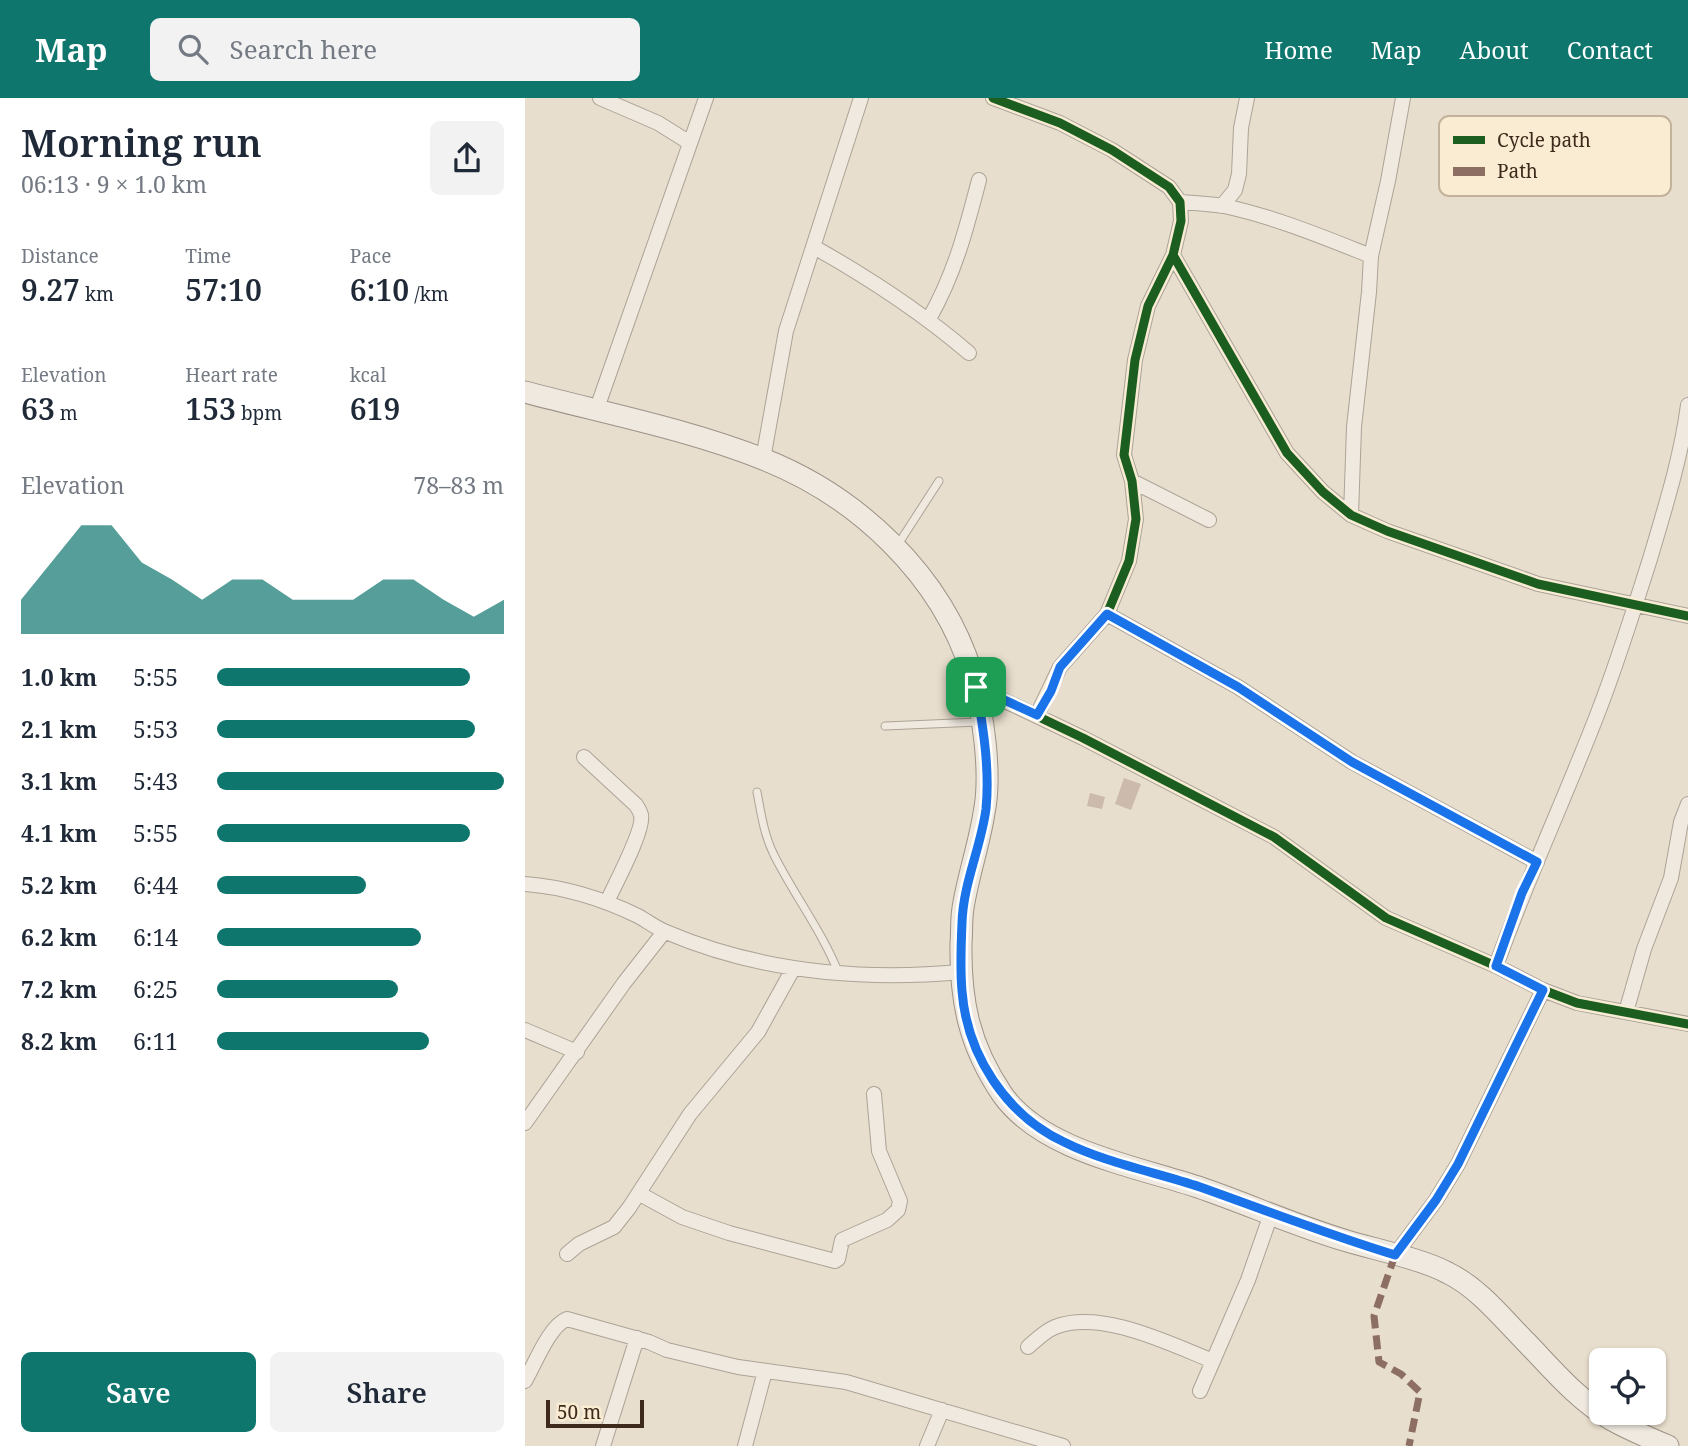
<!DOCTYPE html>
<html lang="en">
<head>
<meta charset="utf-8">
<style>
	body { margin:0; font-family:"Noto Serif",serif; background:#f2f2f3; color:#1f2937; height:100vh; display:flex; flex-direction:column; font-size:26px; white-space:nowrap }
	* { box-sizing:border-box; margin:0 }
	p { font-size:23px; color:#747a83 }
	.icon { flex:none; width:38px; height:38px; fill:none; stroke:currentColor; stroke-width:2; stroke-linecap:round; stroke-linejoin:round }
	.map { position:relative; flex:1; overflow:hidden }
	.panel { display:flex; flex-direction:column; background:#fff; width:525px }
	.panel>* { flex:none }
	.tools { position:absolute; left:1064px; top:1250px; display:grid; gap:14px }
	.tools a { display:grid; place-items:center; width:77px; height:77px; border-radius:10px; background:#fff; box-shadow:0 2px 5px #0004; font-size:35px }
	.scale { position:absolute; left:21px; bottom:18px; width:98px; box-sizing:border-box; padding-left:7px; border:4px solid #3e2a1c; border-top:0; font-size:19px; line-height:24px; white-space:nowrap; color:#3e2a1c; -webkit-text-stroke:5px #faecd2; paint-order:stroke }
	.pin { position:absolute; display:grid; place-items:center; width:60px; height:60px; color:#fff; margin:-30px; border-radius:14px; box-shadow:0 4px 10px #0006 }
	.round { display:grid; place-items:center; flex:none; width:74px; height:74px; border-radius:10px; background:#f2f2f3 }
	.head { display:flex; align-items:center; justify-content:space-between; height:119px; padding:0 21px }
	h1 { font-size:38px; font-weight:600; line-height:52px }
	.metrics { display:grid; grid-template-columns:repeat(3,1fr); gap:10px; height:119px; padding:7px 21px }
	.metrics div { display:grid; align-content:center }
	.metrics b { font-size:30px; font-weight:600 }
	.metrics small { font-size:19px; font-weight:400 }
	.metrics p { font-size:19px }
	.chart { height:196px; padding:14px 21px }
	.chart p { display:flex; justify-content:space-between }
	.chart svg { width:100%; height:126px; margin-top:7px; fill:#0f766e; opacity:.7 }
	.cta { display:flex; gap:14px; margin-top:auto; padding:14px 21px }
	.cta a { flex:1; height:80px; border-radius:10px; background:#0f766e; color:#fff; font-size:28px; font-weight:600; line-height:80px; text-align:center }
	.cta a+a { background:#f2f2f3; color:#1f2937 }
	ul { padding:0 21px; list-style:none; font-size:23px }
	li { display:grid; grid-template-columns:112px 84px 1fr; align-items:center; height:52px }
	li i { height:18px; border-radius:9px; background:#0f766e }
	header { display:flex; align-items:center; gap:42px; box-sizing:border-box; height:98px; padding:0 35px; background:#0f766e; color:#fff }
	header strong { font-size:33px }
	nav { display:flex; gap:38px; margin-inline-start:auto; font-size:24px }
	.search { width:490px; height:63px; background:#f2f2f3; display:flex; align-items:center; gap:18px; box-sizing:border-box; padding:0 24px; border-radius:10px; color:#747a83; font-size:26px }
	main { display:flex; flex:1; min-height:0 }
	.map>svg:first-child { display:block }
	.building { fill:#ccbbad }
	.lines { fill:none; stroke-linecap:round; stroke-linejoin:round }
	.service-casing { stroke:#ada396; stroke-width:9 }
	.minor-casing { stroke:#ada396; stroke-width:16 }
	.secondary-casing { stroke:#9d9286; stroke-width:23 }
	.service { stroke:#efe9e0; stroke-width:7 }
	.minor { stroke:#efe9e0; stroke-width:14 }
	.secondary { stroke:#efe9e0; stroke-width:21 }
	.quiet { stroke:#8d6e63; stroke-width:7; stroke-dasharray:14 7; stroke-linecap:butt }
	.cycleway-casing { stroke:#faecd2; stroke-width:13 }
	.cycleway { stroke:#1b5e20; stroke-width:9 }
	.route-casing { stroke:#fff; stroke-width:14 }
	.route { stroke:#1a73e8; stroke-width:9 }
	.key { fill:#faecd2; stroke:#c2b29b; stroke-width:2 }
	.key-label { font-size:19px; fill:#3e2a1c }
</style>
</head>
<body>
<header>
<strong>Map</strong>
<div class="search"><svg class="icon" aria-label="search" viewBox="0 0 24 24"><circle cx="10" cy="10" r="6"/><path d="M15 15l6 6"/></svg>Search here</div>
<nav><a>Home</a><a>Map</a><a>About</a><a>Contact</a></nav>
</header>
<main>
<section class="panel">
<div class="head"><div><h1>Morning run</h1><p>06:13 · 9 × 1.0 km</p></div><a class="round"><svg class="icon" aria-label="share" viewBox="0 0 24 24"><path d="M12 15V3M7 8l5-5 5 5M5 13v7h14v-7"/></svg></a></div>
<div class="metrics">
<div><p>Distance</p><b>9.27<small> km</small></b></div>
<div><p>Time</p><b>57:10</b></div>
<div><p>Pace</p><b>6:10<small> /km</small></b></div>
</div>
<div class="metrics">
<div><p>Elevation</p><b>63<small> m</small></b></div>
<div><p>Heart rate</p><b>153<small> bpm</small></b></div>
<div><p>kcal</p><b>619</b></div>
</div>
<div class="chart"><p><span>Elevation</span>78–83 m</p>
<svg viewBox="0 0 160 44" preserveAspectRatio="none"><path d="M0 44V32L10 19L20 6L30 6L40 19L50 25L60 32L70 25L80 25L90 32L100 32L110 32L120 25L130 25L140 32L150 38L160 32V44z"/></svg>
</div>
<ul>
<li><b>1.0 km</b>5:55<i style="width:88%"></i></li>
<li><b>2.1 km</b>5:53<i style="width:90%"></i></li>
<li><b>3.1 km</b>5:43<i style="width:100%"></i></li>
<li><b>4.1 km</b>5:55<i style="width:88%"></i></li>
<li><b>5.2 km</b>6:44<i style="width:52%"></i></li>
<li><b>6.2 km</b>6:14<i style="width:71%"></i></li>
<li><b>7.2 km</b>6:25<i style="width:63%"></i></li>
<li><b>8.2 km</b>6:11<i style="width:74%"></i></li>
</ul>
<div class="cta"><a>Save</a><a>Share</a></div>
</section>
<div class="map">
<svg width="1163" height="1348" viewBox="0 0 1163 1348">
	<rect width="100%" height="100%" fill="#e8decd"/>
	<path class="building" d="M599,680L616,686L606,712L590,706Z
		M565,695L580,699L577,711L562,708Z"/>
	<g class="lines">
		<defs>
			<path id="service" d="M372,448L414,383
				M360,628L453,624
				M232,694C236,715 239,737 249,757C269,797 297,833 314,876"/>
			<path id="minor" d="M75,0L133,25L165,45
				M468,0L535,25L587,52L644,89L655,104L656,123L648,157L623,208L610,262L599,357L607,383L611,421L604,463L582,516L535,569L512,617
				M655,104C670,105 685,106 699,108C750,119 798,139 846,158
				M697,108L710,92L714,76L716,30L722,0
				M289,149C344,180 395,213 444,255
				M648,157L762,355L798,394L826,417L862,433L1013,486L1163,518
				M404,221C430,175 441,132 454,82
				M71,313L181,0
				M238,361L261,233L336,0
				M607,383L684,422
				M826,417L829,329L844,194L846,158L863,83L878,0
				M582,516L713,589L827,664L1012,764
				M451,589L558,640L749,739L861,820L971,868L1018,892L1052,905L1163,926
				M59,659L111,707C113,710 115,713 116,717C120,731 89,788 82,804
				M0,786C39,789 78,801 113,818C122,823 131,830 141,834C235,874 335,883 436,874
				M971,868C1002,781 1041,698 1074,612C1093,563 1109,511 1125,461C1140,410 1156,360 1163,307
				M1101,914L1119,851L1146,780L1156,724L1163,706
				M0,932L52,954
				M0,1025L99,885L139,834
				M115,1096L157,1119L204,1135L310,1163L313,1161L317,1142L362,1122L373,1112L375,1103L354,1053L349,996
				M42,1156L54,1146L89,1129L104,1110L165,1016L233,934L268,871
				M870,1157L911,1102L933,1066L1018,892
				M503,1249C511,1242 520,1233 530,1229C576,1211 645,1246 688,1263
				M0,1283C10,1266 24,1228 42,1221L124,1244L142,1252L213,1269L321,1284L538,1348
				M675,1293L723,1182L746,1116
				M78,1348L112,1240
				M220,1348L240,1273
				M402,1348L417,1312"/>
			<path id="secondary" d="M0,294C79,315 162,331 238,361C332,398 417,477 447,576C458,614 467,676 459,715C454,747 443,778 438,810C436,822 437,834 436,845C435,903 444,947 477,996C517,1053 610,1068 673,1089C723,1106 771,1128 822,1143C852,1152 897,1161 923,1175C954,1190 978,1221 1002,1245C1028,1272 1054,1303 1087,1322C1105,1332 1124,1340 1143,1348"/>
		</defs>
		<use href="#service" class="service-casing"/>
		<use href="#minor" class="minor-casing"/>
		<use href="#secondary" class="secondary-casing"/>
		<use href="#service" class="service"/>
		<use href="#minor" class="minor"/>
		<use href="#secondary" class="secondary"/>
		<path class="quiet" d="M870,1157L849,1218L854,1264L876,1276L895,1294L884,1348"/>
		<defs>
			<path id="cycleway" d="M468,0L535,25L587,52L644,89L655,104L656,123L648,157L623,208L610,262L599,357L607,383L611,421L604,463L582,516L535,569L512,617
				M648,157L762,355L798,394L826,417L862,433L1013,486L1163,518
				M451,589L558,640L749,739L861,820L971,868L1018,892L1052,905L1163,926"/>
		</defs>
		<use href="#cycleway" class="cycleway-casing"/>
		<use href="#cycleway" class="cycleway"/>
	</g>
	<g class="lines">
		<defs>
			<path id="route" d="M582,516L713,589L827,664L1012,764L997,795L971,868L1018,892L933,1066L911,1102L870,1157C804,1137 740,1112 675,1089C630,1074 581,1065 539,1044C481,1017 442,957 437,893C435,871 436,847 437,825C438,786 456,749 461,711C465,671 458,628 451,589L512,617L526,593L535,569Z"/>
		</defs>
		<use href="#route" class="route-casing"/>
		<use href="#route" class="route"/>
	</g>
	<rect x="914" y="18" width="232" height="80" rx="10" class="key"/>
	<rect x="928" y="38" width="32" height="8" fill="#1b5e20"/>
	<rect x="928" y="69" width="32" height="9" fill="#8d6e63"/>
	<g class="key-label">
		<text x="972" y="49">Cycle path</text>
		<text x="972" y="80">Path</text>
	</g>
</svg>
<div class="tools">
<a><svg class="icon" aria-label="locate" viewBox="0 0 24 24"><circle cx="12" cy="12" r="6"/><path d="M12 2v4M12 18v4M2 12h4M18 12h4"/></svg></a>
</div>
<div class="scale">50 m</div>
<div class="pin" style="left:451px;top:589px;background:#1e9e55"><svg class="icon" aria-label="arrive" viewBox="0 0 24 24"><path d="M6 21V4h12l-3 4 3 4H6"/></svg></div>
</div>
</main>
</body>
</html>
